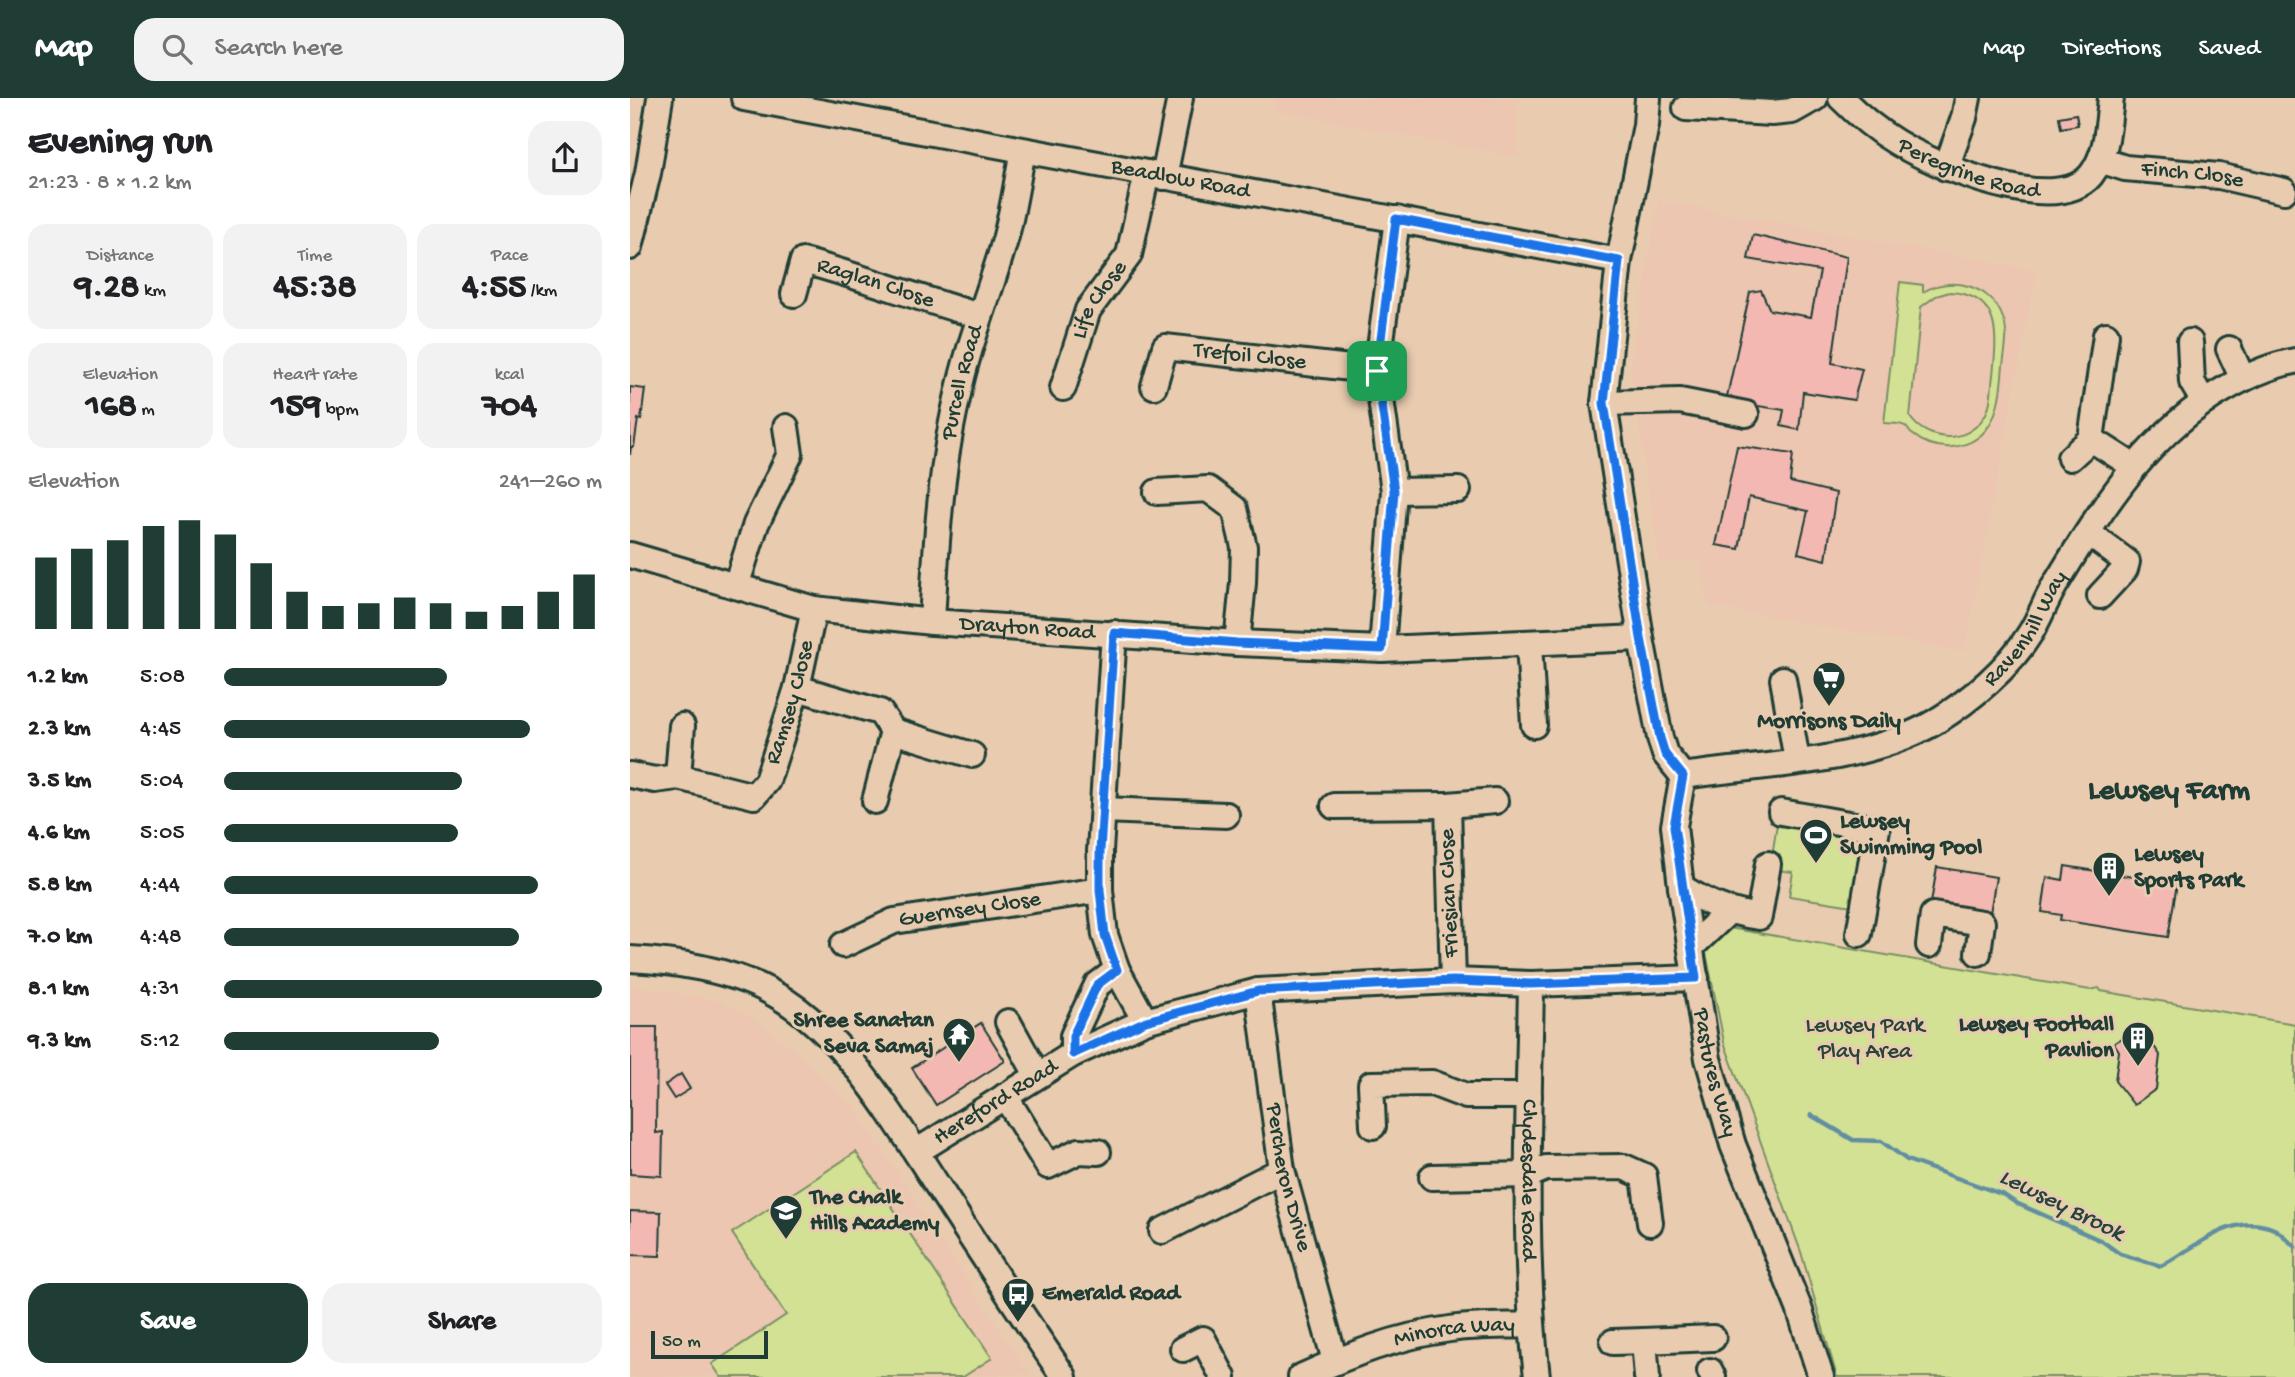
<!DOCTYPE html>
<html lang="en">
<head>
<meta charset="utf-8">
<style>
	body { margin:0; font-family:"Gochi Hand",sans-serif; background:#f2f2f2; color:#202124; height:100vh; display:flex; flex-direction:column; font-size:26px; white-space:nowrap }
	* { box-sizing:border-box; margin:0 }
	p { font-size:23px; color:#757577 }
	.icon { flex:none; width:38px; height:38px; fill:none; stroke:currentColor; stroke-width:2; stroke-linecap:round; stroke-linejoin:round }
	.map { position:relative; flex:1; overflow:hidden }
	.details { display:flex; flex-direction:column; background:#fff; width:630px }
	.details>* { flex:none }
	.scale { position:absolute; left:21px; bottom:18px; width:117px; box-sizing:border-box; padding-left:7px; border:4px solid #1f3d34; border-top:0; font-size:19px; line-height:24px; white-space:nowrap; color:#1f3d34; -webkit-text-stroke:5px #e9ccb0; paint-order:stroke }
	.pin { position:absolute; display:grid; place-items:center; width:60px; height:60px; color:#fff; margin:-30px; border-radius:14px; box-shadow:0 4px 10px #0006 }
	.round { display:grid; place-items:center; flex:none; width:74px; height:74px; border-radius:21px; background:#f2f2f2 }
	.summary { display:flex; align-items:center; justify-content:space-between; height:119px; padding:0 28px }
	h1 { font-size:38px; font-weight:800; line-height:52px }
	.metrics { display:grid; grid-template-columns:repeat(3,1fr); gap:10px; height:119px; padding:7px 28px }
	.metrics div { display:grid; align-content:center; border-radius:18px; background:#f2f2f2; text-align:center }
	.metrics b { font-size:35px; font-weight:800 }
	.metrics small { font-size:19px; font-weight:400 }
	.metrics p { font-size:19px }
	.chart { height:196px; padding:14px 28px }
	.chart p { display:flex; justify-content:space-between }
	.chart svg { width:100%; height:126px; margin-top:7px; stroke:#1f3d34; stroke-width:6 }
	.action { display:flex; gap:14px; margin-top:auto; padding:14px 28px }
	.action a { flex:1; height:80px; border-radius:21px; background:#1f3d34; color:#fff; font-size:28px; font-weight:800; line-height:80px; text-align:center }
	.action a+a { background:#f2f2f2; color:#202124 }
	ul { padding:0 28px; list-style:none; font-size:23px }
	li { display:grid; grid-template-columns:112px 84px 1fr; align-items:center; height:52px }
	li i { height:18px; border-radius:9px; background:#1f3d34 }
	header { display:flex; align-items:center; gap:42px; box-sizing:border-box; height:98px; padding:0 35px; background:#1f3d34; color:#fff }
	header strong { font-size:33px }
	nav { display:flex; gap:38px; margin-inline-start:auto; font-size:24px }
	.search { width:490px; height:63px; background:#f2f2f2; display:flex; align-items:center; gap:18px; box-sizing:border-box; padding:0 24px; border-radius:21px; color:#757577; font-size:26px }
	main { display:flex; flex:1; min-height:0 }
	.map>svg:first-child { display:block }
	.built { fill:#ecc6b1 }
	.green { fill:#d3e194; stroke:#798f64; stroke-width:2; fill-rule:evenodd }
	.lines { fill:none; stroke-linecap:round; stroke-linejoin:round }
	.stream { stroke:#628ea2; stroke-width:4.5 }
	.building { fill:#f4b8b2; stroke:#1f3d34; stroke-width:2 }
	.minor-casing { stroke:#1f3d34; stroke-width:30 }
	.minor { stroke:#e9ccb0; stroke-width:24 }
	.route-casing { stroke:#fff; stroke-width:14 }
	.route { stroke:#1a73e8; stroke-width:9 }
	.labels { text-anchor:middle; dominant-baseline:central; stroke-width:6; stroke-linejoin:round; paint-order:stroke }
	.street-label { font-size:23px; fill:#1f3d34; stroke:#e9ccb0 }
	.poi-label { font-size:23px; font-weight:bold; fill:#1f3d34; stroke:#e9ccb0; text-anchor:start }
	.park-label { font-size:23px; fill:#284539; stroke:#e9ccb0 }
	.water-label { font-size:24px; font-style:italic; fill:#25443d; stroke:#e9ccb0 }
	.district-label { font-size:30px; font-weight:bold; fill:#1f3d34; stroke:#e9ccb0 }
</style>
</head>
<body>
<header>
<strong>Map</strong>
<div class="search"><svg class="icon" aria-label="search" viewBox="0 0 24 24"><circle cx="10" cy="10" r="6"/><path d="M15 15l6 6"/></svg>Search here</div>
<nav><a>Map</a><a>Directions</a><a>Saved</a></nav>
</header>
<main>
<section class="details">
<div class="summary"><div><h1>Evening run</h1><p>21:23 · 8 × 1.2 km</p></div><a class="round"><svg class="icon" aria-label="share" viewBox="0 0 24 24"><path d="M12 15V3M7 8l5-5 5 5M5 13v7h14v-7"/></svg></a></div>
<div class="metrics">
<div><p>Distance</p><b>9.28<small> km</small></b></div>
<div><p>Time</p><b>45:38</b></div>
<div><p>Pace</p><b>4:55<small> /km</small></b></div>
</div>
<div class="metrics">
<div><p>Elevation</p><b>168<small> m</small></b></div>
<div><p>Heart rate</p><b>159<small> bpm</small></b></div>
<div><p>kcal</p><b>704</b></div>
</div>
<div class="chart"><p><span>Elevation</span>241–260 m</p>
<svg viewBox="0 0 160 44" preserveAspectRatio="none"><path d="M5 44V19M15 44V16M25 44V13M35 44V8M45 44V6M55 44V11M65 44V21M75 44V31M85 44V36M95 44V35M105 44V33M115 44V35M125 44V38M135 44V36M145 44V31M155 44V25"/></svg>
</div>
<ul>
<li><b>1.2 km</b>5:08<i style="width:59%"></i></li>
<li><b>2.3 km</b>4:45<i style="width:81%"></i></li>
<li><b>3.5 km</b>5:04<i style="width:63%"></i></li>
<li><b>4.6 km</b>5:05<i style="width:62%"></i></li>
<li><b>5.8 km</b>4:44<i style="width:83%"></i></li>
<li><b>7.0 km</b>4:48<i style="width:78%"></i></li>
<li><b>8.1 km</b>4:31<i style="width:100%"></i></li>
<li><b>9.3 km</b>5:12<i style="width:57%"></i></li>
</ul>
<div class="action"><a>Save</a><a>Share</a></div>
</section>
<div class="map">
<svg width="1665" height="1279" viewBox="0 0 1665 1279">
	<rect width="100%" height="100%" fill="#e9ccb0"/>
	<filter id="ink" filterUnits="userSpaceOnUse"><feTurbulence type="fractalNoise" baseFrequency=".0143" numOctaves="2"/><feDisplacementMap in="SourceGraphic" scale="14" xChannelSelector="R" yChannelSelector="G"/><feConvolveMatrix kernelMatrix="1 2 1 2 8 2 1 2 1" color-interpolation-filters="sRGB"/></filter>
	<g filter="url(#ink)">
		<path class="built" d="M645,0H887L889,60L642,12Z
			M1028,102L1407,172L1335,554L1078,508L1069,462L1029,465L1000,270Z
			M0,887L83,901L114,914L154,943L224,1008L400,1277L0,1279Z"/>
		<path class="green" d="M1270,184L1293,187V194C1321,177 1361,187 1373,220C1379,235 1375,252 1373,267C1370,303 1367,344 1322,349C1307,350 1293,345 1282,336C1279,334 1278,330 1275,328C1270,325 1260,326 1254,325ZM1320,194C1372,197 1367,239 1363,277C1361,291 1362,307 1354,319C1336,347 1297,344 1280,319L1291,209L1306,198Z
			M1147,726L1233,739L1228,766L1235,768L1229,809L1159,798L1163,774L1140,771Z
			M1070,825L1460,892L1469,890L1471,893L1665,926V1279H1207L1171,1154L1094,944Z
			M226,1054L362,1260L333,1279H91L82,1266L156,1217L102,1135Z"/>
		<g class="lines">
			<path class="stream" d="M1181,1017L1223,1042L1251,1043L1277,1062L1374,1097L1386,1105L1472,1143L1490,1156L1531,1168C1565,1150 1602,1113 1644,1131C1651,1134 1659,1144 1665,1149"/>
		</g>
		<path class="building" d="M1446,16L1448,27L1431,30L1429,19Z
			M1123,137L1217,159L1202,265L1232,271L1224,302L1173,294L1169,332L1151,328L1154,312L1096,303L1120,194L1131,192L1140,212L1181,219L1190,173L1118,161Z
			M0,289L15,291L11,322L8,321L4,349H1L0,357Z
			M1107,348L1163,356L1160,384L1206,395L1196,462L1168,455L1178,413L1119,399L1109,451L1086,447Z
			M1435,768L1547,786L1538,839L1430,822L1431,817L1412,814L1417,779L1433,782Z
			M1307,769L1366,779L1359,821L1300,811Z
			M351,925L375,963L306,1007L282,970Z
			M0,929H27L26,1035L33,1034L32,1078L0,1076Z
			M1514,934L1530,957L1526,991L1504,1007L1485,983L1489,953L1484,945L1494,939L1498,945Z
			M51,976L60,991L44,1001L35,987Z
			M0,1113L31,1114L30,1158L0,1157Z"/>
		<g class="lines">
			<defs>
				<g id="minor">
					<path id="s1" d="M114,0L989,163"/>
					<path d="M1018,0L1016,27L989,163L974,305L1011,540L1030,640L1035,656L1053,678"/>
					<path id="s2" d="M1211,0C1227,16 1246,32 1266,44C1304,67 1425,120 1461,77C1478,55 1478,26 1481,0"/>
					<path d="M1056,10L1142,15L1162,13L1185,0"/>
					<path id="s3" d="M1470,62L1495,70L1589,78L1654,93"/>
					<path d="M1316,70L1334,20L1338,0"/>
					<path d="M534,79L550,0"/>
					<path d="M0,149L18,75L30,0"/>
					<path id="s4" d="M164,196L173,163C233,179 290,201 350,218"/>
					<path d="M1476,237L1461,341L1503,368"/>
					<path d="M1560,244L1562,284L1574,304"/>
					<path d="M1599,251L1613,281"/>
					<path id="s5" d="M524,288L535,249L747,273"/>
					<path id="s6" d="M433,290L458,212L499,157L517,75"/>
					<path d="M974,305L1050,303L1116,316"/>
					<path d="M1440,360L1461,341"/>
					<path d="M764,393L828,392"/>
					<path d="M527,394L578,391L605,411L614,449L613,485L607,545"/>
					<path d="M1458,435L1497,464L1495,471L1470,498"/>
					<path id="s7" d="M0,457L184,511L302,524L607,545L752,551L1011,540"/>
					<path d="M106,488L126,426L160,356L156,329"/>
					<path id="s8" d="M302,524C306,449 310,374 327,301C338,246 360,195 375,142C383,113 387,82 393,53"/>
					<path d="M899,546L904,627"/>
					<path d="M752,551L764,393L747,273L767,121"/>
					<path d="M1153,581L1167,663"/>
					<path d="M167,590L250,614L263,633L342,657"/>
					<path id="s9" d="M0,677L25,682L48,679L124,698L137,683L167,590L184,511"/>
					<path id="s10" d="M1053,678C1134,666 1233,666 1305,624C1341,602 1379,570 1401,534C1410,519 1416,502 1425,487C1468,416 1512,344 1583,298C1607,283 1636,268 1665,263"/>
					<path id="s11" d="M1053,678L1044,728L1051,789L1078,961L1103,1047L1169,1210L1191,1279"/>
					<path d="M48,679L52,628"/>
					<path d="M245,703L263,633"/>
					<path d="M704,708L818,707"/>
					<path d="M473,712L596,717"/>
					<path d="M1151,714L1247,731L1229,836"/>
					<path d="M1051,789C1079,806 1097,814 1129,819L1138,766"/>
					<path id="s12" d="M213,847L264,823L470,792"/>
					<path d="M1299,847L1303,817L1352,825L1348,855"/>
					<path d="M1061,849L1098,814"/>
					<path d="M0,861C44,863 100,872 139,893C216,934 265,1023 311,1093C351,1155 392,1217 434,1279"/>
					<path d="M487,872L515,923"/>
					<path d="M823,883L818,707L865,703"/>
					<path id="s13" d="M901,886C899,1016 892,1149 907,1279"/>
					<path id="s14" d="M628,893L652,1072L705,1263"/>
					<path d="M378,924L407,977"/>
					<path d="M443,956V938L467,887L487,872L475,837L470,792V753L484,535"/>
					<path d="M375,998L418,1068L449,1053L468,1054"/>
					<path d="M743,1028L741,986L802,985L836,998H899"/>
					<path id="s15" d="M286,1054L443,956L515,923L628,893L823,883L901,886L1066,880"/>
					<path d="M802,1079L899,1077L916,1070L994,1069L1014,1078L1020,1125"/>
					<path d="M532,1133L652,1072"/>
					<path d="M983,1244L1014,1243"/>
					<path d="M553,1251L573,1241L593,1279"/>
					<path d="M1080,1273L1083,1279"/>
					<path id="s16" d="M671,1279C719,1257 767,1238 820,1231C846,1227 874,1228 901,1227"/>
					<path d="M1017,1279L1014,1243L1083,1240"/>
				</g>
			</defs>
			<use href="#minor" class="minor-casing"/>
			<use href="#minor" class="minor"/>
		</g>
	</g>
	<g class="lines" filter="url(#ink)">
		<defs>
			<path id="route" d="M766,121L989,163L974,305L1011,540L1030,640L1035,656L1053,678L1044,728L1066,880L901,886L823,883L628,893L516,923L443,956V938L467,887L487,872L475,837L470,792V753L484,535L607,545L752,551L764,393L747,273Z"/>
		</defs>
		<use href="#route" class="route-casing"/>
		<use href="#route" class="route"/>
	</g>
	<defs>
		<symbol id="supermarket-pin" viewBox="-11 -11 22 30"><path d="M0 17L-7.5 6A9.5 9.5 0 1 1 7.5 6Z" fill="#1f3d34" stroke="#e9ccb0"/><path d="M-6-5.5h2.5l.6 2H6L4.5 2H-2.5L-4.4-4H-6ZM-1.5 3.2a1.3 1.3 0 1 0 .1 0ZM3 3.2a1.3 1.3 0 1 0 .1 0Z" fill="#fff"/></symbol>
		<symbol id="stadium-pin" viewBox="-11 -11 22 30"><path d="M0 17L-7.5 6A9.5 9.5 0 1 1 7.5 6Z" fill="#1f3d34" stroke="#e9ccb0"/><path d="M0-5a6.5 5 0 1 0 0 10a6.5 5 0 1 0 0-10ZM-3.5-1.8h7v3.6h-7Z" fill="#fff"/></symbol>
		<symbol id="building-pin" viewBox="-11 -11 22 30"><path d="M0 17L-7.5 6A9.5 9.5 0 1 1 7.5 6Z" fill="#1f3d34" stroke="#e9ccb0"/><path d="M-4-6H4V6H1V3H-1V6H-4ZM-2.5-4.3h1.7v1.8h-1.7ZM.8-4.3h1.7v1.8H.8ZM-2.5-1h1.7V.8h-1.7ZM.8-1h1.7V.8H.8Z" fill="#fff"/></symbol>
		<symbol id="temple-pin" viewBox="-11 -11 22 30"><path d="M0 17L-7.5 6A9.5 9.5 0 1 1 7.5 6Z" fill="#1f3d34" stroke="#e9ccb0"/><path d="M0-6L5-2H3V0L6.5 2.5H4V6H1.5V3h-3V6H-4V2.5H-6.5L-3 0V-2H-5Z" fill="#fff"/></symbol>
		<symbol id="school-pin" viewBox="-11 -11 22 30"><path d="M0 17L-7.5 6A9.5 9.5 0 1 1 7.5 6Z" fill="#1f3d34" stroke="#e9ccb0"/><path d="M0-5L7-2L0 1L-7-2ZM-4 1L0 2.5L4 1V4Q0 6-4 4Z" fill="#fff"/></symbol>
		<symbol id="bus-pin" viewBox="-11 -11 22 30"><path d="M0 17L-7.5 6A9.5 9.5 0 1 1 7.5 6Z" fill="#1f3d34" stroke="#e9ccb0"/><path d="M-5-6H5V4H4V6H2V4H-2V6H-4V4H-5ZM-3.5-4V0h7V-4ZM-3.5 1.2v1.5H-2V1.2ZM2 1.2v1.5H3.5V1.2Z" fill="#fff"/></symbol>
	</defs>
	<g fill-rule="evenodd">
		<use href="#supermarket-pin" x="1180" y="561" width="38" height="52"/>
		<use href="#stadium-pin" x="1167" y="718" width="38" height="52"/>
		<use href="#building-pin" x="1460" y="751" width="38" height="52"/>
		<use href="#temple-pin" x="310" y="917" width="38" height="52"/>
		<use href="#building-pin" x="1489" y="921" width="38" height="52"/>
		<use href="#school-pin" x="137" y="1094" width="38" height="52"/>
		<use href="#bus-pin" x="369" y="1177" width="38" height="52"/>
	</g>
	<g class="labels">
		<g class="street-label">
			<text stroke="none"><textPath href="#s2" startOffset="149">Peregrine Road</textPath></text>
			<text stroke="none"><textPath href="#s3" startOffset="94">Finch Close</textPath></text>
			<text stroke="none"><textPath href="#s1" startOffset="444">Beadlow Road</textPath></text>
			<text stroke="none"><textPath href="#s4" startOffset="110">Raglan Close</textPath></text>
			<text stroke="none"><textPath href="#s6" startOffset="96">Life Close</textPath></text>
			<text stroke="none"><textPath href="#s5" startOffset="126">Trefoil Close</textPath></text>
			<text stroke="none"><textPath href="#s8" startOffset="242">Purcell Road</textPath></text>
			<text stroke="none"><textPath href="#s10" startOffset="392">Ravenhill Way</textPath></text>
			<text stroke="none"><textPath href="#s7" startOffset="406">Drayton Road</textPath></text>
			<text stroke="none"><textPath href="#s9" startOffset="229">Ramsey Close</textPath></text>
			<text transform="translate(820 795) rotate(-92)">Friesian Close</text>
			<text stroke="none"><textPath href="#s12" startOffset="133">Guernsey Close</textPath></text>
			<text stroke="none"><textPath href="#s11" startOffset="301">Pastures Way</textPath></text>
			<text stroke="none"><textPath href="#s15" startOffset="94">Hereford Road</textPath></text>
			<text stroke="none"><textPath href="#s14" startOffset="189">Percheron Drive</textPath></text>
			<text stroke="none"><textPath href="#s13" startOffset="196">Clydesdale Road</textPath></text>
			<text stroke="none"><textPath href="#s16" startOffset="161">Minorca Way</textPath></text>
		</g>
		<g class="poi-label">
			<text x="1199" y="624" text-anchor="middle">Morrisons Daily</text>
			<text x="1210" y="724">Lewsey<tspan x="1210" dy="26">Swimming Pool</tspan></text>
			<text x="1504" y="757">Lewsey<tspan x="1504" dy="26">Sports Park</tspan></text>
			<text x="304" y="923" text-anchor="end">Shree Sanatan<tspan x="304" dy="26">Seva Samaj</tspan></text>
			<text x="1484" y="927" text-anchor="end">Lewsey Football<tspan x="1484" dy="26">Pavlion</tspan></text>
			<text x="180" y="1100">The Chalk<tspan x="180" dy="26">Hills Academy</tspan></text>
			<text x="412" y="1196">Emerald Road</text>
		</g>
		<g class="park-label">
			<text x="1235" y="928">Lewsey Park<tspan x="1235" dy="26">Play Area</tspan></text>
		</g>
		<g class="water-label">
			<text transform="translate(1431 1108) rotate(26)">Lewsey Brook</text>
		</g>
		<g class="district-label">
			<text x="1539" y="694">Lewsey Farm</text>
		</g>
	</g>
</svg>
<div class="scale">50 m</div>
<div class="pin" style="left:747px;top:273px;background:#1e9e55"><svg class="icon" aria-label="arrive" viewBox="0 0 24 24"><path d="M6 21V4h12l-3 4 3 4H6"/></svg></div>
</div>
</main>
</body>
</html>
